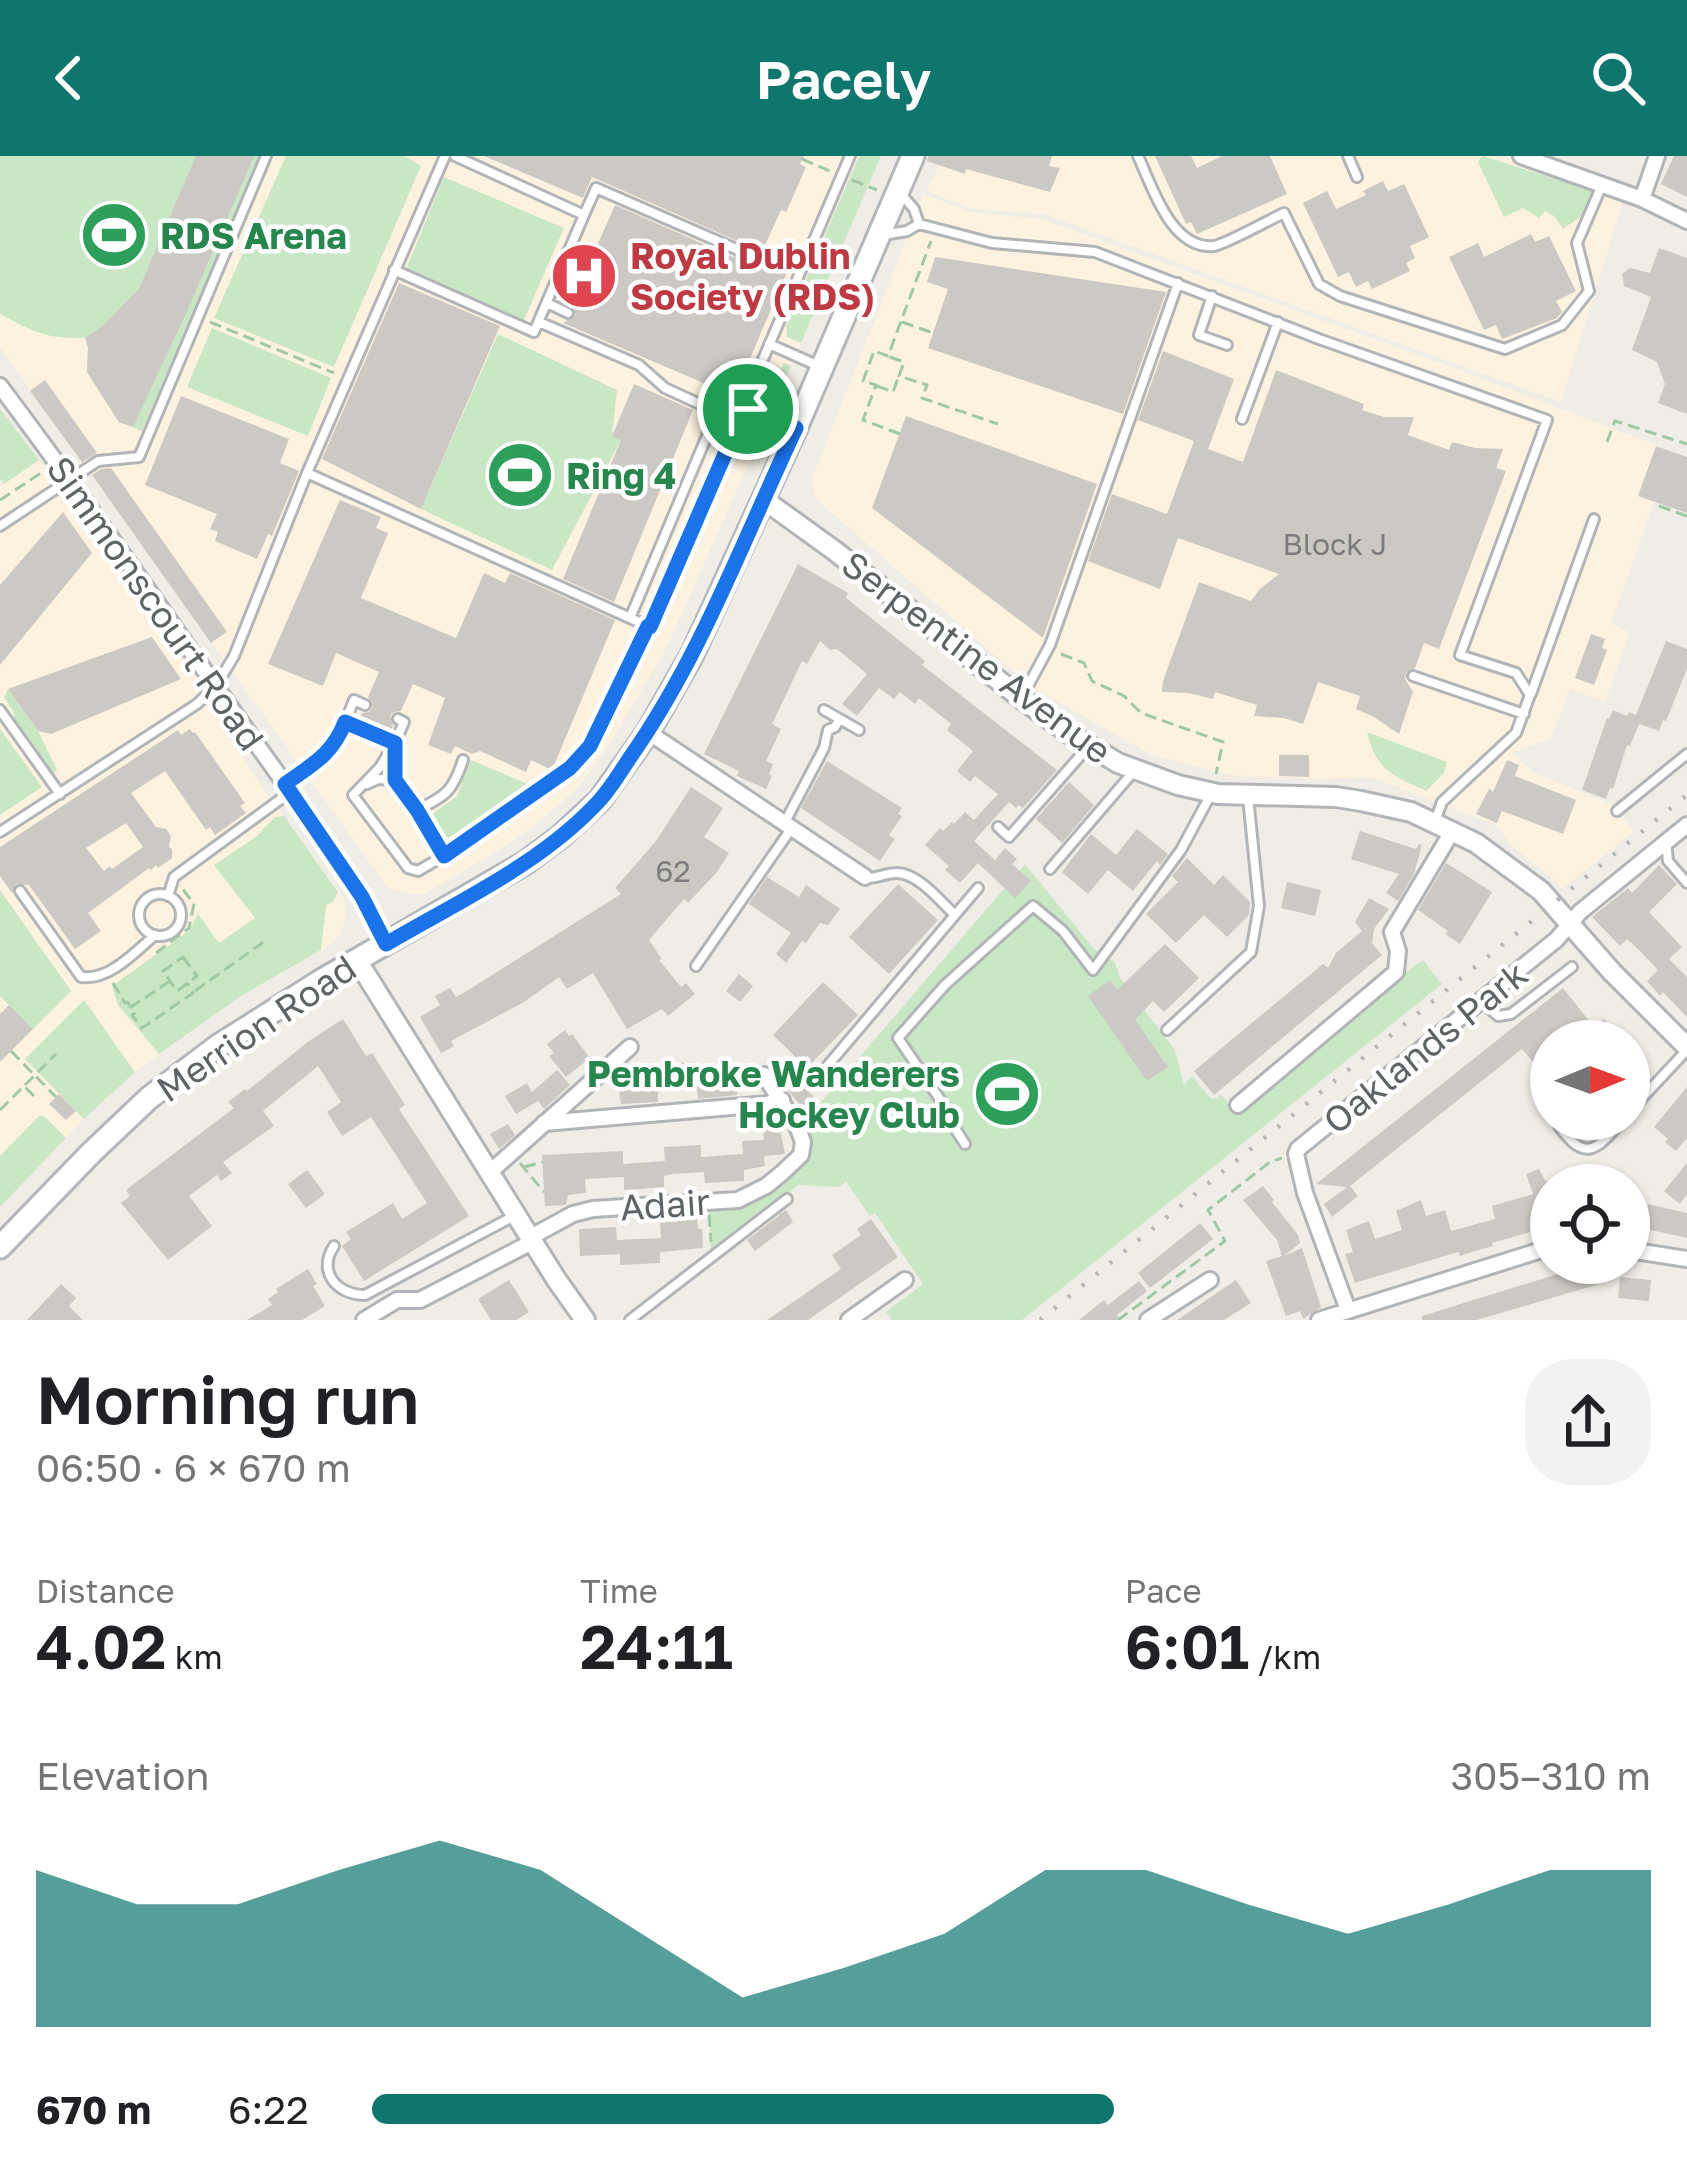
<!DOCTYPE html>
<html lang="en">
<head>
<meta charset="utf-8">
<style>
	body { margin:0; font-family:"Golos Text",sans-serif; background:#f2f2f2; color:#202124; height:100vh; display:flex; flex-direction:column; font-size:45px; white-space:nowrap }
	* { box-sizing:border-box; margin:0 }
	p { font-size:39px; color:#757577 }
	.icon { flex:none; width:66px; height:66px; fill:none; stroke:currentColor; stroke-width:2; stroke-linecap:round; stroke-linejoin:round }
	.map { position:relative; height:1164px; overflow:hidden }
	.drawer { display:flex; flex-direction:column; background:#fff; flex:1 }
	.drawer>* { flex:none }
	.needle { width:78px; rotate:89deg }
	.tools { position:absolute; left:1530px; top:864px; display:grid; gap:24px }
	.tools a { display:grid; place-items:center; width:120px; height:120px; border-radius:50%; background:#fff; box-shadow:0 3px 9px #0004; font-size:60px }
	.pin { position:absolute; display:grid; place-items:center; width:102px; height:102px; color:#fff; margin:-51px; border:6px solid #fff; border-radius:50%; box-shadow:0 3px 12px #0007 }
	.round { display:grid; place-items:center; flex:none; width:126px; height:126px; border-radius:48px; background:#f2f2f2 }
	.summary { display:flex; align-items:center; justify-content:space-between; height:204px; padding:0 36px }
	h1 { font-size:66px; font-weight:600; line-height:90px }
	.stats { display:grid; grid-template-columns:repeat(3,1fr); gap:18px; height:204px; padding:12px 36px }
	.stats div { display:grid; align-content:center }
	.stats b { font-size:60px; font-weight:600 }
	.stats small { font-size:33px; font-weight:400 }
	.stats p { font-size:33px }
	.chart { height:336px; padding:24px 36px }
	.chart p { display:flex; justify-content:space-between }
	.chart svg { width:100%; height:216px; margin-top:12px; fill:#0f766e; opacity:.7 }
	ul { padding:0 36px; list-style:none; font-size:39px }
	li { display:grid; grid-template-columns:192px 144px 1fr; align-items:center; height:90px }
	li i { height:30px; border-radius:15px; background:#0f766e }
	header { display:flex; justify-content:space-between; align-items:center; height:156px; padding:0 36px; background:#0f766e; color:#fff; font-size:54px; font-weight:600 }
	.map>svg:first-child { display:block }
	.commercial { fill:#fdf2df }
	.green { fill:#c9e6c5 }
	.building { fill:#ccc8c4; fill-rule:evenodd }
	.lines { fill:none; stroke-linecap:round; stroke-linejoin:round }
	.service-casing { stroke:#b2b5b8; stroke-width:14 }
	.minor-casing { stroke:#b2b5b8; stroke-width:20 }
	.tertiary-casing { stroke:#b2b5b8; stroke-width:24 }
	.secondary-casing { stroke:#b3b7bb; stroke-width:27 }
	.path { stroke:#9fc9a5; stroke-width:3; stroke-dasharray:12 6; stroke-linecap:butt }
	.service { stroke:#fff; stroke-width:8 }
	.minor { stroke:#fff; stroke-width:14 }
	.tertiary { stroke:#fff; stroke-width:18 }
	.secondary { stroke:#fff; stroke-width:21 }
	.rail { stroke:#b5b6b6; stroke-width:4.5; stroke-dasharray:3 15; stroke-linecap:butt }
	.route-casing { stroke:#fff; stroke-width:24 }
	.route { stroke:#1a73e8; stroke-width:15 }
	.labels { text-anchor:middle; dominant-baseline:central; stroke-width:9; stroke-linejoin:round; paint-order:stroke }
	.number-label { font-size:30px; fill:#7a7c7e }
	.leisure-label { font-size:36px; font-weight:bold; fill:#27864d; stroke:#fff; text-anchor:start }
	.health-label { font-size:36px; font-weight:bold; fill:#be3a42; stroke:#fff; text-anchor:start }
	.street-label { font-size:36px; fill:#5e6366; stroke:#fff }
</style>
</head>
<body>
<header><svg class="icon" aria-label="back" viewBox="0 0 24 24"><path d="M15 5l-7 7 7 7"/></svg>Pacely<svg class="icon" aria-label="search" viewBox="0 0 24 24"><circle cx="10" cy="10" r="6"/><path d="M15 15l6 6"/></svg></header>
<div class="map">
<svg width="1687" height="1164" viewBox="0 0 1687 1164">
	<rect width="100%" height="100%" fill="#f0ede7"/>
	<path class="commercial" d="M0,0H881L769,262L668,489L609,589L578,631L543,663L504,691L424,738H407L388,732L0,191Z
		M944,0H1500L1623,46L1561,246L1044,58L971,53L926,35Z
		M924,38L971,56L1042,63L1451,211L1687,301L1654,346L1611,468L1630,476L1605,546L1570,533L1551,582L1512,597L1533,616L1610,648L1634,675L1562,733L1547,717L1512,690L1496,669L1371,621L1322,623L1227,619L1150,598L1029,529L815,342L812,323Z
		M39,304L74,348L198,525L211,554L265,635L344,742L346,758L341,777L332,788L241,840L135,916L84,963L0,1051V330Z"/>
	<path class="green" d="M0,0H262L142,275L119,266L87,216L88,192L85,182C46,183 34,176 0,158Z
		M286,0H405L421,10L334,211L214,162Z
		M859,0H881L801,187L787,181L786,170Z
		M1482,0L1596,35L1590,54L1563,73L1554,60L1545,55L1539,62L1523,52L1504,61L1478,6Z
		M444,21L564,72L523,166L406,113Z
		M212,172L331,222L308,280L187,231Z
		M498,178L617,234L612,279L621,284L552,414L421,353Z
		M784,207L791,210L771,257L756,250L754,244L760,229L773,233Z
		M0,253L39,304L4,328L0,322Z
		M8,533L38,575L57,614L52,618L14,563V557L4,541Z
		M0,573L42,631L0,659Z
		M1367,576L1447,606L1444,617L1426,635C1392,619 1377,616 1367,576Z
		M471,604L530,629L447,688L427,662L457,640Z
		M284,660L338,736L333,746L326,749L321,794L241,840L159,898L118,849L112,830L189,775L198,758L219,787L255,762L214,709L257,680L275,661Z
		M1025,708L1094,793L1115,806L1120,822L1175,894L1184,929L1192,920L1210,942L1217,943L1220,938L1238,957L1414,810L1423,804L1442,828L1022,1164H892L886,1156L923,1128L875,1057L870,1060L846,1026L839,1031L799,1029L711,1094L709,1053L747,1049L796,1014L807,1000L810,989L804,966Z
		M0,734L71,835L33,873L0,840Z
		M84,844L135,916L84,963L25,903Z
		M39,960H44L66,982L0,1051V1000Z"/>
	<path class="building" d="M196,0H254L187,155L133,271L119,266L87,216L88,192L85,182L103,170L139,133Z
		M484,0H804L800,8L806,11L786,56L781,54L765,89L793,102L734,240L563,167L576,159L571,149L615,49L733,101L743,97L742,87L592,21L583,42Z
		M928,0H1052L1049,10L1060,12L1050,36L966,13L965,18L927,5Z
		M1155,0H1191L1197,12L1222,0H1270L1287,38L1197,78L1191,66L1186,68Z
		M1674,0H1687V41L1661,28Z
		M1383,25L1388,35L1404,28L1429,81L1410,90L1415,102L1406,107L1410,115L1372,133L1368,125L1356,131L1349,116L1338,121L1303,47L1327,35L1336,53L1366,39L1363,35Z
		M1531,78L1535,86L1549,80L1576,135L1556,145L1562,156L1557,162L1502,183L1496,169L1484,174L1449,101L1478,87L1484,101Z
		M1659,92L1687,102V258L1658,247L1665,228L1657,206L1632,194L1651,141L1624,130L1622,118L1630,112L1650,117Z
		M935,101L1166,136L1123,258L928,192L948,133L927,126Z
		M399,127L500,170L421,353L322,303Z
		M1163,195L1234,223L1208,293L1243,306L1276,214L1364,248L1362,254L1384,261H1414L1408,279L1449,294L1452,286L1475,292L1503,293L1496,312L1506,315L1439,493L1424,487L1415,512L1406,516L1405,523L1413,536L1399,578L1374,561L1356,553L1360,540L1318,526L1303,568L1284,562L1254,560L1257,549L1215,536L1213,543L1189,537L1162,536L1163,525L1199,426L1251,445L1260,433L1279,418L1178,382L1160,433L1088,405L1112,338L1167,358L1194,285L1138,264Z
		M45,224L97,297L82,306L30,235Z
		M634,228L693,254L614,446L563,423L621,284L612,280Z
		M181,240L289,283L280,307L299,315L272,380L268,378L257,403L215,385L218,376L210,373L217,358L145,329Z
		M906,260L1097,328L1043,482L872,352Z
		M1656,290L1687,301V357L1638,340Z
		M111,312L227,476L211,487L92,319L101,313Z
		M340,344L381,361L376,372L388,377L361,442L456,482L484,417L505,427L510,417L615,464L552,614L531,604L526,616L480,595L472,598L455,590L451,598L428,589L445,542L413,528L401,555L394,556L390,560L393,570L391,574L360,561L362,557L369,556L373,551L368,541L379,516L336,497L323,530L268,508Z
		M63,356L92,397L0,509V429Z
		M798,408L848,437L846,442L925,505L922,509L1057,614L1023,652L1019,649L1016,652L1009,646L974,685L995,704L1005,692L1017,703L1012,708L1031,725L1015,742L978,707L960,727L945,714L949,710L925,689L940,672L943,675L952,666L954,668L965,656L974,664L998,638L975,620L970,626L957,615L973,595L947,574L951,568L919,542L915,548L900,536L894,543L879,532L857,560L842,548L867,518L837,493L830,494L820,485L807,508L802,505L772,568L781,573L766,605L773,608L769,618L772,620L766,633L737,620L739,615L704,598Z
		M1591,478L1605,483L1602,492L1607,494L1594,529L1575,522Z
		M152,481L181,523L51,578L38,575L8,533Z
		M1666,485L1687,493V513L1666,565L1663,564L1659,575L1639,568L1630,590L1627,589L1613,633L1610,632L1606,643L1582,634L1607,562L1609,563L1613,554L1627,560L1629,556L1636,559Z
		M190,573L193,577L195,576L245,647L240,650L246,657L215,679L210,671L206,674L165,615L131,637L156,671L166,673L171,680L169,690L172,694V702L158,712L156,709L151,714L149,712L88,757L101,775L75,793L29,729L16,728L12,737L0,720V691L178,574L181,579ZM126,667L143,691L112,713L110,710L104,715L86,692Z
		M1279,599H1309V621L1279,620Z
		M1507,604L1519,609L1515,620L1576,644L1563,678L1502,655L1497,667L1476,658L1489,633L1493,636Z
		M827,605L902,652L898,658L902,660L889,679L895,683L880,705L801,652Z
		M1069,626L1094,649L1062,687L1036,663Z
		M691,631L723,652L704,681L729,697L717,716L688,747L684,743L649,784L662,803L659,804L681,831L686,827L695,838L668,860L662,853L627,873L593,817L567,833L559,821L524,846L451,885L454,890L441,897L420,861L440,849L435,840L450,832L456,841L465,836L621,738L615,732L656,685Z
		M1137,673L1168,698L1160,709L1157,705L1133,735L1108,714L1088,738L1062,716L1091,678L1116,699Z
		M1360,675L1416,693L1419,688L1422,689L1414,718L1398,745L1386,737L1399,718L1351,703Z
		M1187,702L1214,729L1223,719L1250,746L1249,759L1227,781L1204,759L1176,787L1146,758L1178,726L1172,720Z
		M1446,707L1492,736L1460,788L1445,778L1448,775L1418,754Z
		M1659,709L1677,728L1649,756L1682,791L1669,803L1687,821V861L1663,836L1660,840L1647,825L1658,814L1639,794L1627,783L1620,790L1592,761L1628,732L1632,737Z
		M767,721L799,741L806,729L840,753L828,769L820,767L806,787L802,785L786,807L776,798L791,777L749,748Z
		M1287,726L1321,734L1315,760L1281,752Z
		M898,728L938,764L889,818L849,781Z
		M1369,742L1389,753L1374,773L1372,787L1382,799L1214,939L1194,915L1323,808L1328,812L1336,797L1362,775L1355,766Z
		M1165,788L1199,822L1164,856L1153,845L1135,864L1168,911L1147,925L1088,840L1110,824L1117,834Z
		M739,818L753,830L740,846L726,835Z
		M823,826L858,859L807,912L773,879Z
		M1563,832L1594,871L1604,863L1622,885H1551V895L1535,908L1522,893L1350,1030L1358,1040L1332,1061L1324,1048L1347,1031L1316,1028Z
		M9,849L33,873L0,906V858Z
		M343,863L366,900L372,897L405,949L399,953L469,1060L364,1125L342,1090L351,1083L346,1076L393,1047L402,1063L427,1047L371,961L342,980L327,956L341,946L318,910L263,955L274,970L223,1006L232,1017L221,1025L217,1019L189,1040L212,1070L168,1104L121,1047L130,1040L126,1034L234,952L228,946L245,933L247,935L309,885Z
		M565,874L569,880L572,878L590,902L566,921L549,900L554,897L547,888Z
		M1629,894L1649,917L1629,933Z
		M695,906L696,918L738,914L737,939L698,943L697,933L663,935L658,937V946L621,948L617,924L659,920L658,908Z
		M557,914L570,929L544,953L538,945L516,958L505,940L527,927L532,936Z
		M792,919L821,948L809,960L783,928Z
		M1687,931V982L1676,995L1665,986L1668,983L1654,971Z
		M59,938L76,955L66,964L49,948Z
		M508,968L515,979L499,993L490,978Z
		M780,973L785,998L764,1000L765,1010L744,1014V1025L705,1027L704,1016L672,1018L664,1020V1031L624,1034V1021L585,1023L586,1037L568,1039L566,1049L545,1050L542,999L623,995V1008L665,1005L664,991L701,989V1001L743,998L742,985L764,984L763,974Z
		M1687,1007V1038L1680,1048L1664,1035Z
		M1539,1013L1546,1026L1551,1024V1070L1492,1087L1493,1090L1475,1095L1460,1100L1458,1096L1355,1127L1345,1098L1353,1096L1346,1074L1369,1065L1375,1083L1402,1074L1396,1055L1421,1044L1426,1060L1445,1054L1451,1075L1495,1063L1492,1050L1533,1038L1526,1018Z
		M307,1014L325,1038L306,1052L288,1028Z
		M1263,1030L1274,1044L1272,1046L1298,1079L1300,1087L1284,1100L1302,1092L1321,1151L1303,1163L1300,1155L1286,1160L1266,1105L1282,1100L1277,1084L1243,1044Z
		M1648,1048L1687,1057V1082L1629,1069V1049L1647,1053Z
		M786,1054L793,1066L755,1095L747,1084Z
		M697,1063L698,1073H702L703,1092L660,1096V1107L620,1109V1098L580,1100L579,1073L616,1071L617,1084L661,1082L660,1067Z
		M871,1063L898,1101L808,1164H767L841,1113L832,1099L861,1079L857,1073Z
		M1200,1067L1213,1083L1150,1132L1138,1117Z
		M1593,1107L1599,1128L1477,1164H1422V1160Z
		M308,1113L317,1128L313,1130L325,1150L302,1164H247L272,1149L268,1143L278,1136L276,1133Z
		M1620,1121L1651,1124L1649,1145L1618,1142Z
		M509,1124L529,1156L516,1164H491L478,1143Z
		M1236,1124L1251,1147L1224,1164H1177Z
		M1139,1125L1147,1135L1117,1159L1121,1164H1079L1104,1144L1108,1149Z
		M61,1128L76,1142L69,1150L83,1164H27Z"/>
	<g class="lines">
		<defs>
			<path id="service" d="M1138,0C1152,30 1171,94 1214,90C1224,89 1271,63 1284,57L1319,128L1340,140L1505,193L1562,169L1589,135L1577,87L1602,29
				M1348,0L1357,21
				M902,39L914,53L919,68
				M584,59L596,32L736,93
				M883,79L907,75L919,68L992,87L1095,96L1319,183L1547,264L1460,499L1516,517L1530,539L1516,577L1442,646L1435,665
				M394,114L534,176L584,59L455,0
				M1212,140L1199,179L1227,189
				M547,147L568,157
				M539,166L639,209L665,232L717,256
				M769,188L821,211
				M1242,263L1278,166
				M795,272L749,253L738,268L650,471L630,462L717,256L743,250L850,0
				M307,317L630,462
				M0,370L98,305L139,301L266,0
				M1413,520L1524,558
				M1531,538L1594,363
				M1022,541L1050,489L1178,127
				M0,554L60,638
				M824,554L859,574
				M398,563L404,566L395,587V624L417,654L444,700
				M345,565L395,587L380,611L353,639L408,712L418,715L447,698L570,612L590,590L648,470
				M285,628L327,599L338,584L354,544L365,549
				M367,628L378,623L395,624
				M417,654C446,640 453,635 463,604
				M1617,655L1687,598
				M785,666L824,592L828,574L835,571L839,564
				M998,671L1009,681L1088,591
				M0,676L197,548L216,530L234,500L307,317L445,0
				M1666,685L1668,705L1687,727
				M1050,713L1134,615
				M20,735L81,821C109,825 135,796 155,779
				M139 759a21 21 0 1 1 42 0a21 21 0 1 1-42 0Z
				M168,740L174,721L289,637
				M955,759L978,732
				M696,810L791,673
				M1482,846L1498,860L1511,858L1572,811
				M1167,874L1251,796L1259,750L1248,641
				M818,921L955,759C941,746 918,717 897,717C886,717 878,722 867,722
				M1629,956L1686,895
				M1559,970C1586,1009 1599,992 1623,963
				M965,988L956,974L952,961L898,882L945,829L1033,750L1063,775L1093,814L1181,694L1211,638
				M334,1090C317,1116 337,1139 365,1139L514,1060
				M630,1164L787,1043"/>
			<path id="minor" d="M1521,0L1642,43L1687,65
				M1642,43L1657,0
				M0,230C81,338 158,448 235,558C288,633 344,706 386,788
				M648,576L865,721
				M1238,949L1396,816L1398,795L1392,776L1453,674
				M544,967L766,948L782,944
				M489,1017L630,891
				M531,1081L573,1058L593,1053L738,1044L766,1030L782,1017L801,999L803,986L797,970L764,919
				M1629,1094L1687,1103
				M1348,1154L1305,1037L1296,998L1298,993L1557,783L1580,756L1687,669
				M364,1164L397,1144H420L534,1085
				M849,1164L905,1124
				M1148,1164L1210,1124
				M1319,1164L1551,1091"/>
			<path id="tertiary" d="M763,343L835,395L1022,543L1070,578L1118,607L1178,629L1218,638L1336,641L1361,645L1411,656L1476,687L1541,735L1612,816L1687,891
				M357,804L556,1123L585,1164"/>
			<path id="secondary" d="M0,1091L91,997L149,942L218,890L324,823L525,707L560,681L600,644L648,576L692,499L796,272L913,0"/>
		</defs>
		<use href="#service" class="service-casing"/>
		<use href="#minor" class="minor-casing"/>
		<use href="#tertiary" class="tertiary-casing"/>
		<use href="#secondary" class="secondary-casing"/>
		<path class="path" d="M802,3L832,16
			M852,24L877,34
			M210,166L334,217
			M902,166L933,177
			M890,201L904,206L899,220L927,229L922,242L998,268
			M877,230L893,236L898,222
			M900,278L863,264L876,229L863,225L874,195L888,200L931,85
			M1607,286L1615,265L1687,288
			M0,344L44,315
			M1659,350L1687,360
			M1061,498L1084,507L1092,525L1124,540L1141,557L1223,586L1216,618
			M156,797L189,772L194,748L182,732
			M183,801L197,820L177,835L163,815Z
			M170,825L131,851L135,857L132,859L142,872L193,837L187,827
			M113,827L125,847L127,846L131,851
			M195,835L265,785
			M11,895L56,941
			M25,929L56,898
			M0,954L24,930L35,941
			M520,1007L544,1036
			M524,1011L543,1006
			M709,1059L711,1086
			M1118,1164L1225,1085L1208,1054L1270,1006L1282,1002"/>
		<use href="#service" class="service"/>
		<use href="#minor" class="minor"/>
		<use href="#tertiary" class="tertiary"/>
		<use href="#secondary" class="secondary"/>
		<path class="rail" d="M1040,1164L1687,639"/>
	</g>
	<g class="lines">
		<defs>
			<path id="route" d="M748,253L796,272C744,382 701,500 631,600C621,615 611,632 599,645C541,708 459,745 386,788L362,741L285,628C313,608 332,599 345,566L395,587V624L417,654L444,700L570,612L590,590L648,470L650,471L738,268Z"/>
		</defs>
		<use href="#route" class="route-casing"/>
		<use href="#route" class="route"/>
	</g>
	<defs>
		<symbol id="stadium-disc" viewBox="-11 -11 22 22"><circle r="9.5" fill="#2e9e5b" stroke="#fff"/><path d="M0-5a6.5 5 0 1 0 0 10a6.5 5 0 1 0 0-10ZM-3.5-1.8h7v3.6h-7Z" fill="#fff"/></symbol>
		<symbol id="hospital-disc" viewBox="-11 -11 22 22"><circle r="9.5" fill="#e0444e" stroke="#fff"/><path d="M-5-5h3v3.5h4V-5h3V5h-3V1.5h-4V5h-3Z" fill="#fff"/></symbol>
	</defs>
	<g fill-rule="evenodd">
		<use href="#stadium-disc" x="76" y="41" width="76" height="76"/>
		<use href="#hospital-disc" x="546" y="82" width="76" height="76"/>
		<use href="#stadium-disc" x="482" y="281" width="76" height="76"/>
		<use href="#stadium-disc" x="969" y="900" width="76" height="76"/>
	</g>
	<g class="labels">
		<g class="number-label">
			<text x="1335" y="388">Block J</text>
			<text x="673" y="715">62</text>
		</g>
		<g class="leisure-label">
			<text x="160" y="79">RDS Arena</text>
			<text x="566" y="319">Ring 4</text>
			<text x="960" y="917" text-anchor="end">Pembroke Wanderers<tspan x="960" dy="41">Hockey Club</tspan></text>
		</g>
		<g class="health-label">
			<text x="630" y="99">Royal Dublin<tspan x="630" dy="41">Society (RDS)</tspan></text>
		</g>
		<g class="street-label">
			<text transform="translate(156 447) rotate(55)">Simmonscourt Road</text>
			<text transform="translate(977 501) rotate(37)">Serpentine Avenue</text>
			<text transform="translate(256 872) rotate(-34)">Merrion Road</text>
			<text transform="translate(1425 891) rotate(-39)">Oaklands Park</text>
			<text transform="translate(665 1048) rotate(-4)">Adair</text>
		</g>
	</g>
</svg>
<div class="tools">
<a><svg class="needle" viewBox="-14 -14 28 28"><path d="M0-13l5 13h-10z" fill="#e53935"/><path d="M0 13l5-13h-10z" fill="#757577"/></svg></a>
<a><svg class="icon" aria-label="locate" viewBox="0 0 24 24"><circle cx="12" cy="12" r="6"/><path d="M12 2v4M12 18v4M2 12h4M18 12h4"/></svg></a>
</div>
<div class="pin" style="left:748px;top:253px;background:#1e9e55"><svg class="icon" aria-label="arrive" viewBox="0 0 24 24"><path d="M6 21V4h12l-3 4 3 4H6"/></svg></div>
</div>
<section class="drawer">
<div class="summary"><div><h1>Morning run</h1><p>06:50 · 6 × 670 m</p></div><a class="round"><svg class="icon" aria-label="share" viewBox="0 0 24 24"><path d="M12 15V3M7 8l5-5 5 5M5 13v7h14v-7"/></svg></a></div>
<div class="stats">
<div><p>Distance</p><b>4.02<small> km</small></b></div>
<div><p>Time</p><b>24:11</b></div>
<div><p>Pace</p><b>6:01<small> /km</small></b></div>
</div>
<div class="chart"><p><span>Elevation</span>305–310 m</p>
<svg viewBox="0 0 160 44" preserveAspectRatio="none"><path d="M0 44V12L10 19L20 19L30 12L40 6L50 12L60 25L70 38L80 32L90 25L100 12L110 12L120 19L130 25L140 19L150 12L160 12V44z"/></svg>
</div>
<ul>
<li><b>670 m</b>6:22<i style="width:58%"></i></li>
</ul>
</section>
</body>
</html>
